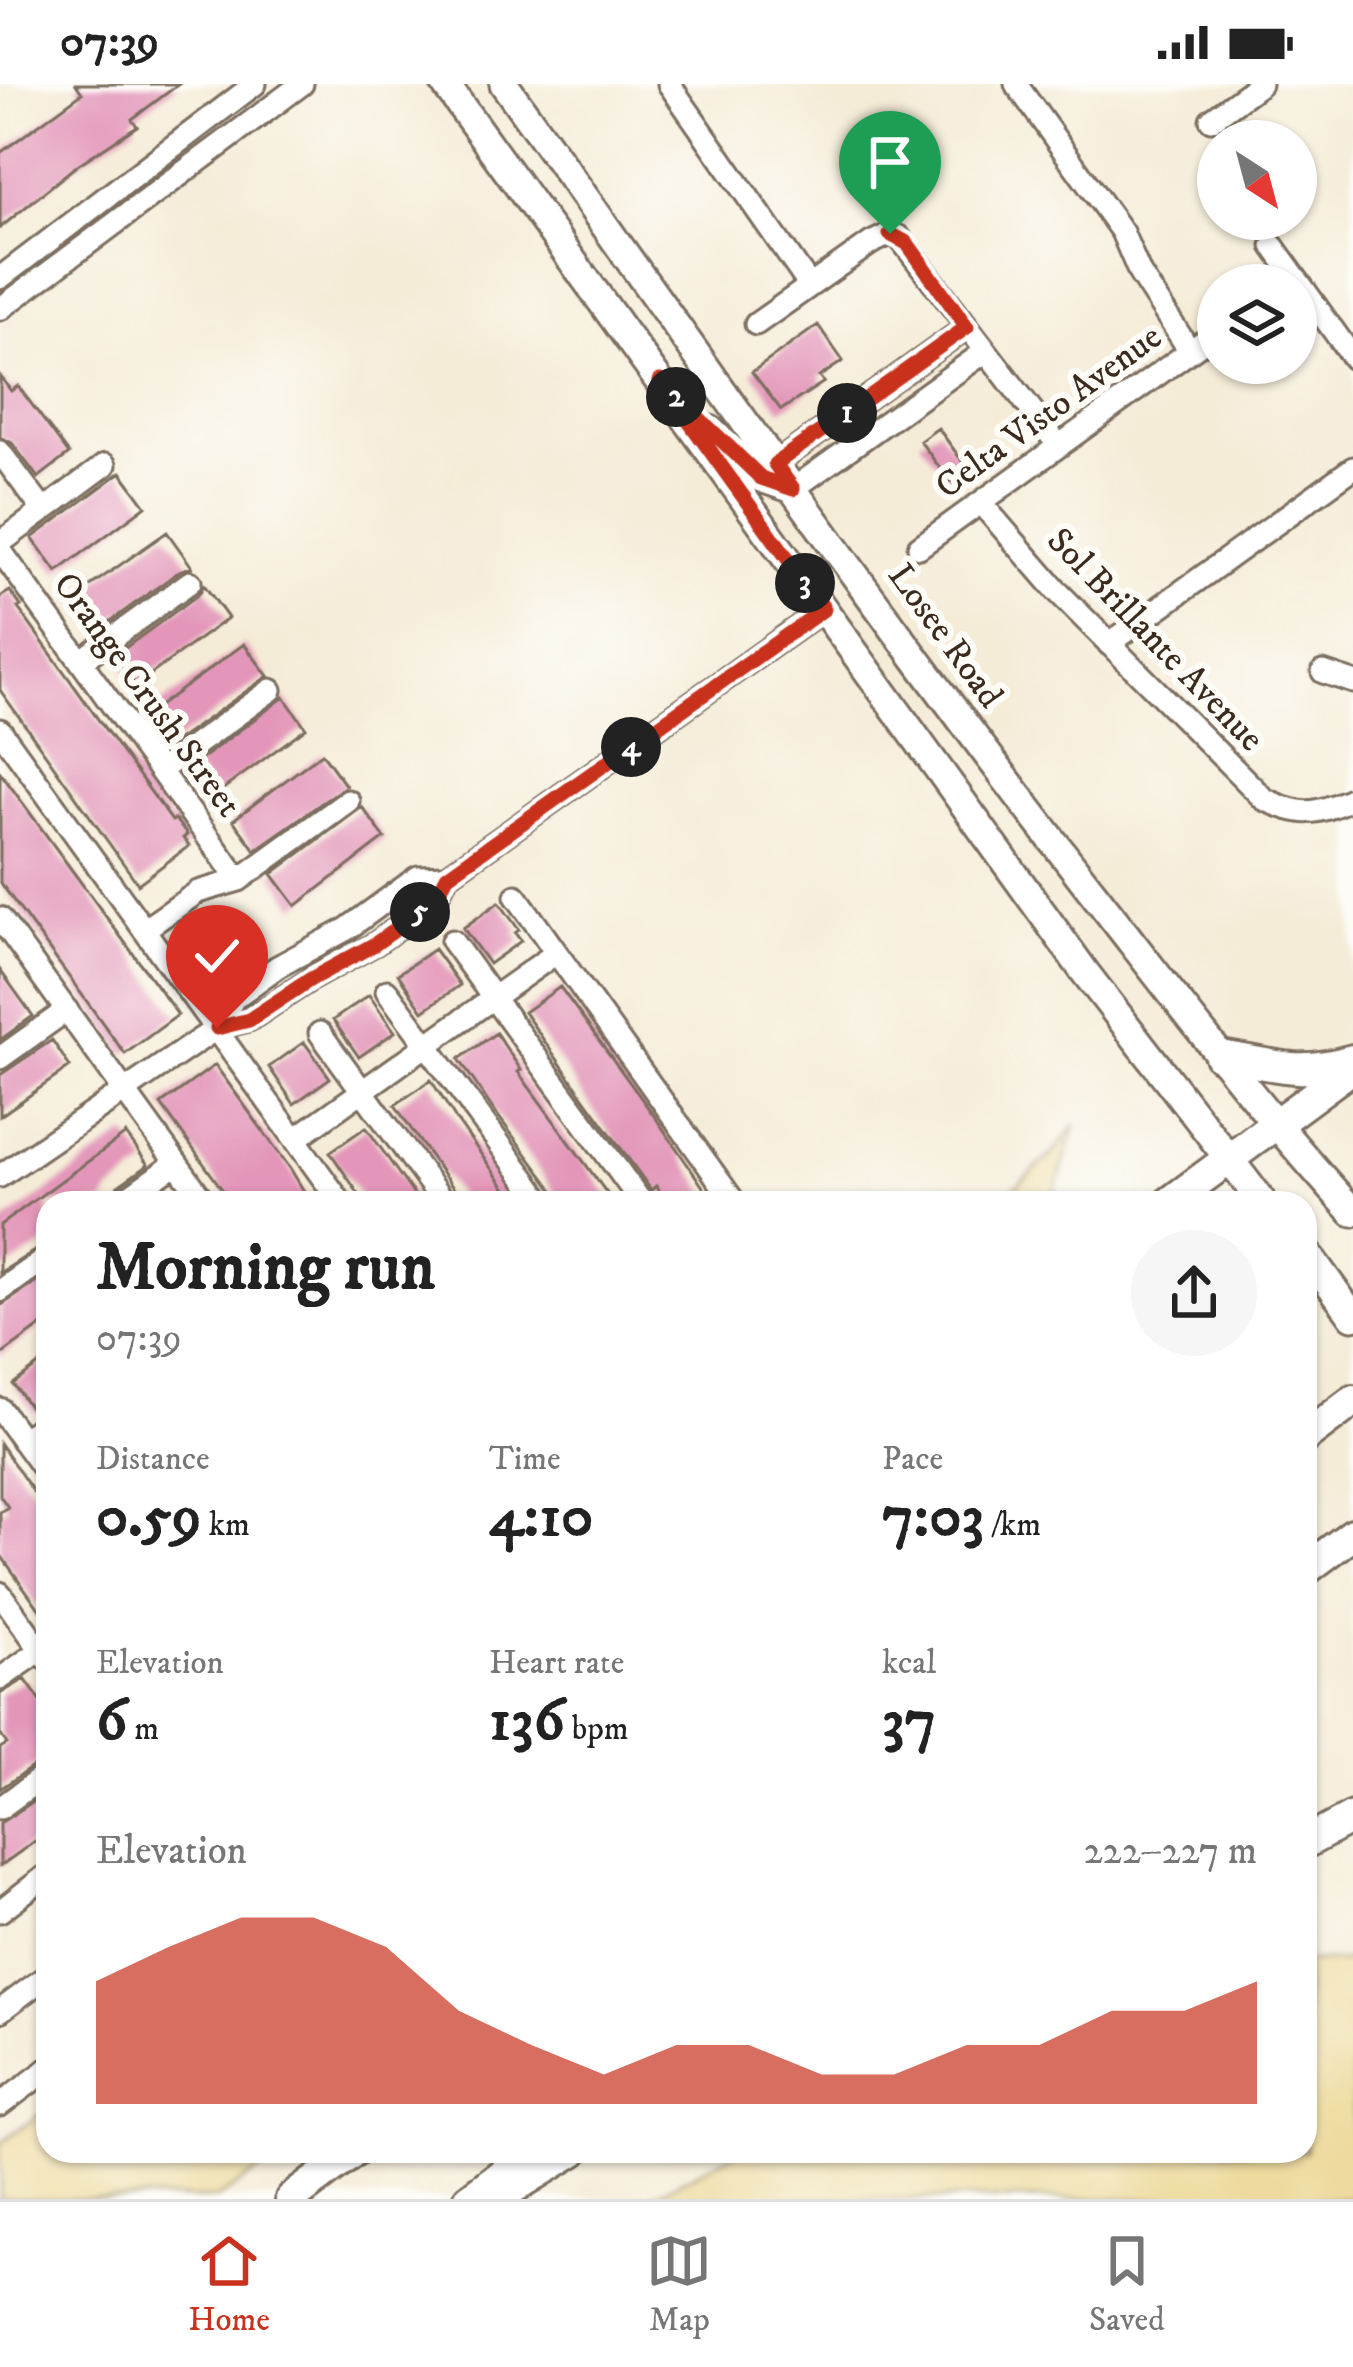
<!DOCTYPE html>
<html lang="en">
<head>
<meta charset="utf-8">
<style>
	body { margin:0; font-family:"IM FELL DW Pica",serif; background:#f6f6f6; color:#222; height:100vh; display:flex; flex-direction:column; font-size:45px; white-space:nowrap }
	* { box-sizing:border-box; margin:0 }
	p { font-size:39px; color:#767676 }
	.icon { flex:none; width:66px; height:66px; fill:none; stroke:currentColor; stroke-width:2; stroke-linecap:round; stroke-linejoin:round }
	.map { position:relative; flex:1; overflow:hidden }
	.panel { position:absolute; left:36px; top:1107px; width:1281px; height:972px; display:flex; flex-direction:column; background:#fff; border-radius:36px; box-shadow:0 3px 9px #0004 }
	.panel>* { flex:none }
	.needle { width:78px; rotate:144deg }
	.buttons { position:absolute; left:1197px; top:36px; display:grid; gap:24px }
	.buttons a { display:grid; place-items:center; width:120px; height:120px; border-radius:50%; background:#fff; box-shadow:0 3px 9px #0004; font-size:60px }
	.pin { position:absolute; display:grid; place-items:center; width:102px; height:102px; color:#fff; margin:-123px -51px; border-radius:50% 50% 50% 0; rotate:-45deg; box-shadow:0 0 12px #0007 }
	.pin .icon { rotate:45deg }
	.km { position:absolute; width:60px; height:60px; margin:-30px; border-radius:50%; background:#222; color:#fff; font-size:33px; line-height:60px; text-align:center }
	.round { display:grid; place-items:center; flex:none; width:126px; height:126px; border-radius:63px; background:#f6f6f6 }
	.overview { display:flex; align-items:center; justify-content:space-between; height:204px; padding:0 60px }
	h1 { font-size:66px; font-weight:700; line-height:90px }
	.metrics { display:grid; grid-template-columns:repeat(3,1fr); gap:18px; height:204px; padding:12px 60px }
	.metrics div { display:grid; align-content:center }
	.metrics b { font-size:60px; font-weight:700 }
	.metrics small { font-size:33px; font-weight:400 }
	.metrics p { font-size:33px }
	.chart { height:336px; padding:24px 60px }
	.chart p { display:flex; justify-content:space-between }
	.chart svg { width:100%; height:216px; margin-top:12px; fill:#c8321e; opacity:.7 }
	.status { display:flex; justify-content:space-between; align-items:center; height:84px; padding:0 60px; background:#fff; direction:ltr }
	.status svg { height:33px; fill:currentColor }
	.menu { display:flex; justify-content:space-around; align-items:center; height:168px; border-top:3px solid #e0e0e0; background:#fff; font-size:33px; color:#767676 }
	.menu a { display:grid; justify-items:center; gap:6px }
	.menu .on { color:#c8321e }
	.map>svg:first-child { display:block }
	.sand { fill:#eeda9e; stroke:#94825e; stroke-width:3 }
	.building { fill:#e396b9 }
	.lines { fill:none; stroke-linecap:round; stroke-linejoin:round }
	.minor-casing { stroke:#7c6e5f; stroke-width:27 }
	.major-casing { stroke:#7c6e5f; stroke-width:33 }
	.highway-casing { stroke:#7c6e5f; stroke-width:36 }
	.minor { stroke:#fff; stroke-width:21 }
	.major { stroke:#fff; stroke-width:27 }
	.highway { stroke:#fff; stroke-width:30 }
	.route-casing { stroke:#fff; stroke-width:24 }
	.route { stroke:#c8321e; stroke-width:15 }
	.labels { text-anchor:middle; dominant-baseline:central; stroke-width:12; stroke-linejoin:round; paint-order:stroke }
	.street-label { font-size:36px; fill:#3b2a1e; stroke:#fdfcf7 }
</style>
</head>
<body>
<div class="status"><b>07:39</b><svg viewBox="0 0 49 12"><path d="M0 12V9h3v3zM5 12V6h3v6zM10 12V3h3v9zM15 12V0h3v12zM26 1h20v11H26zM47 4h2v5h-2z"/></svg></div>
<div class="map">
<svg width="1353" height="2115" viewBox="0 0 1353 2115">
	<rect width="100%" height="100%" fill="#fdfcf7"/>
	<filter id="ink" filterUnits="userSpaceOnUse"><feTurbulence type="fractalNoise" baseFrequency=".00833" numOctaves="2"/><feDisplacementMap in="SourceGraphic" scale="24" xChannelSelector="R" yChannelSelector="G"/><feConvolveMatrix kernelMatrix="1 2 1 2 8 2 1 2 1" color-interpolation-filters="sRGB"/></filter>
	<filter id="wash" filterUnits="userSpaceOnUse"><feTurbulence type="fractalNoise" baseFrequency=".004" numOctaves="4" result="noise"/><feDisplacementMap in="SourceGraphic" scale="48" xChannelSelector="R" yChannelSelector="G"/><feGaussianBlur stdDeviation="2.7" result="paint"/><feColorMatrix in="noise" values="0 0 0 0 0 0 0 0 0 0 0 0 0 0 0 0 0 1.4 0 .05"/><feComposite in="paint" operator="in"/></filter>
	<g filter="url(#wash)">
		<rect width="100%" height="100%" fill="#f5ecd8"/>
		<path class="sand" d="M1076,1040L1051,1119H997L1053,1070Z
			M1353,1872V2115H646L739,2067H1305V1878H1343Z
			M48,2024V2067H288L217,2115H0V2060Z"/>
		<g id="blocks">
			<path class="building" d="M76,0H179L132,35L137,42L76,82L0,144V69L82,9Z
				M818,241L843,277L819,293L824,298L781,326L752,288Z
				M0,292L11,307L18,302L69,370L38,394L12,359L0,353Z
				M938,344L968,385L950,398L920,357Z
				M121,388L146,422L57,488L32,454Z
				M167,448L192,483L181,486L97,547L73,514Z
				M204,501L228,534L136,601L114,572L199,510Z
				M10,507L21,522L18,524L113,656L172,737L175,735L187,751L183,754L189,762L138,800L0,606V513Z
				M244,560L268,592L176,657L153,626Z
				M284,613L306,644L215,711L193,681Z
				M322,669L346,702L255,766L233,736Z
				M0,688L178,931L125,970L0,798Z
				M362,723L385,754L296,822L272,790Z
				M499,818L519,846L515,849L521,857L489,880L463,844Z
				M434,865L460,901L423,927L398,890Z
				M0,886L33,932L0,956Z
				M560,903L655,1033L714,1119H667L656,1102L651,1106L583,1012L524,928Z
				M369,911L395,948L359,973L333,936Z
				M496,949L521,986L518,988L614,1119H563L492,1024L459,975Z
				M52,956L70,983L0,1032V991Z
				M304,958L330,994L294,1020L269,983Z
				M215,981L290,1084L311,1119H232L161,1020Z
				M431,996L455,1034L516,1119H464L420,1058L395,1021Z
				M366,1043L399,1090L420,1119H365L330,1068Z
				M126,1050L148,1081L111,1107L105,1119H48V1158L0,1189V1141Z
				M48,1191V1237L0,1272V1222Z
				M48,1274V1323L34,1329L13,1300Z
				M0,1360L48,1429V1537L0,1470V1428L8,1423L0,1412Z
				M25,1595L48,1627V1672L0,1705V1664L7,1660L0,1650V1610Z
				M48,1708V1748L0,1782V1739Z"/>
		</g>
	</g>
	<g filter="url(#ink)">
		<use href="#blocks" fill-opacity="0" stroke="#7c6e5f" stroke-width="3"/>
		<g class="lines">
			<defs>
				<path id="minor" d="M669,0L810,202
					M1016,0L1122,148L1140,190L1190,267
					M1211,36L1260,0
					M1273,162L1353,274
					M0,194L255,0
					M0,225L302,0
					M756,240L871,159L890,150L899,153L1059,362
					M0,368L43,426
					M775,380L967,243
					M793,405L986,267
					M981,419L1057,507L1264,715C1302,733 1315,731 1353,714
					M0,459L105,381
					M919,463L1218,247
					M0,466L239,796
					M1109,560L1353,384
					M82,576L190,498
					M1323,588L1353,598
					M0,646L341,1119
					M161,686L271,606
					M516,812L735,1119
					M0,834L205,1119
					M145,845L198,808L239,796L348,717
					M452,857L642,1119
					M387,907L543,1119
					M217,944L234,914L277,883L347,845L418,793L447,792
					M320,949L444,1119
					M0,974L67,926
					M295,1055L556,869
					M0,1092L217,944L249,936L311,895L375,860L434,818L447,792L824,525
					M120,1119L176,1079
					M0,1207L48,1173
					M0,1325L48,1391
					M22,1356L48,1338
					M0,1509L48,1576
					M0,1595L41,1566
					M0,1724L48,1689
					M0,1827L48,1790
					M0,1927L48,1891
					M0,2021L48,1985"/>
				<path id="major" d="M445,0L1084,887L1263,1119
					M504,0C702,277 896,557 1105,824C1186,928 1264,1031 1353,1128
					M710,346L761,394L793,405
					M1305,1166L1353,1232"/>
				<path id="highway" d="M1220,972C1277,980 1294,993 1353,976
					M1169,1119L1353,983
					M1305,1353L1353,1317
					M1305,1486L1353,1450
					M1305,1759L1353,1733
					M291,2115L355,2067
					M469,2115L533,2067
					M495,2115L573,2067"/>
			</defs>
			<use href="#minor" class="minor-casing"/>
			<use href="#major" class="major-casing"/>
			<use href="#highway" class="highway-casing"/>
			<use href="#minor" class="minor"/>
			<use href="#major" class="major"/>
			<use href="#highway" class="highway"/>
		</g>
	</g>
	<g class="lines" filter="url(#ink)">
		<defs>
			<path id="route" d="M217,944L249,936L311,895L375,860L434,818L447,792L824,525L660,297L761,394L793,405L775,380L967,243L907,159L890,150"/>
		</defs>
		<use href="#route" class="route-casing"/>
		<use href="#route" class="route"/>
	</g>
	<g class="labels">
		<g class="street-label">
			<text transform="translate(1049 328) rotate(-36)">Celta Visto Avenue</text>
			<text transform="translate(945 552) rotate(54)">Losee Road</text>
			<text transform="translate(1155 556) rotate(46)">Sol Brillante Avenue</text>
			<text transform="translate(147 611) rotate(54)">Orange Crush Street</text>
		</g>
	</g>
</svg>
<div class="buttons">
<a><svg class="needle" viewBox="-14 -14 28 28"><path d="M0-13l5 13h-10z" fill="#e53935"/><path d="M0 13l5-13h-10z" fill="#767676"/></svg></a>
<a><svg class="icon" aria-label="layers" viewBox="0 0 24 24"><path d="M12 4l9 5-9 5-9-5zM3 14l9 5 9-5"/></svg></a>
</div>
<div class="pin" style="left:890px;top:150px;background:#1e9e55"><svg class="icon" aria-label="arrive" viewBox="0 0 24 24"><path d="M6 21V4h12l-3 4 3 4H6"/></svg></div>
<div class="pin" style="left:217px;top:944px;background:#d93025"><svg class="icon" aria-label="check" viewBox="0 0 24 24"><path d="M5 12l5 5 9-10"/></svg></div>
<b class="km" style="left:847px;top:329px">1</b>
<b class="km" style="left:676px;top:313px">2</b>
<b class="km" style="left:805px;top:499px">3</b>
<b class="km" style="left:631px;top:663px">4</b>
<b class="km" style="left:420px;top:828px">5</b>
<section class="panel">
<div class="overview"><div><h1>Morning run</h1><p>07:39</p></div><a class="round"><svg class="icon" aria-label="share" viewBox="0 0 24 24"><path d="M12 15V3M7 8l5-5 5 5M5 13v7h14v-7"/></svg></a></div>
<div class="metrics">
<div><p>Distance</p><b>0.59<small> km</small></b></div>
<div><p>Time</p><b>4:10</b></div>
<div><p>Pace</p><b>7:03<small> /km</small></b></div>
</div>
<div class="metrics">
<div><p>Elevation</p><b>6<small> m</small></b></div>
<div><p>Heart rate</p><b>136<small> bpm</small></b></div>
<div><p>kcal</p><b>37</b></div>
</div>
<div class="chart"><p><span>Elevation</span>222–227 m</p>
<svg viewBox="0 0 160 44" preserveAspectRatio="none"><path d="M0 44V19L10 12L20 6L30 6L40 12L50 25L60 32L70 38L80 32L90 32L100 38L110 38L120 32L130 32L140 25L150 25L160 19V44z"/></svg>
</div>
</section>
</div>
<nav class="menu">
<a class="on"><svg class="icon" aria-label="home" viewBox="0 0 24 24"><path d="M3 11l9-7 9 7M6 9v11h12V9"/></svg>Home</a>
<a><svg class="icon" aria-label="map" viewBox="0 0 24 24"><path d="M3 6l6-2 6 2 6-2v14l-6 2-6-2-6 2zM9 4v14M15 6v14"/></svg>Map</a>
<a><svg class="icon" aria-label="saved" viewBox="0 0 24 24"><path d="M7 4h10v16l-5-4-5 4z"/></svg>Saved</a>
</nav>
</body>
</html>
